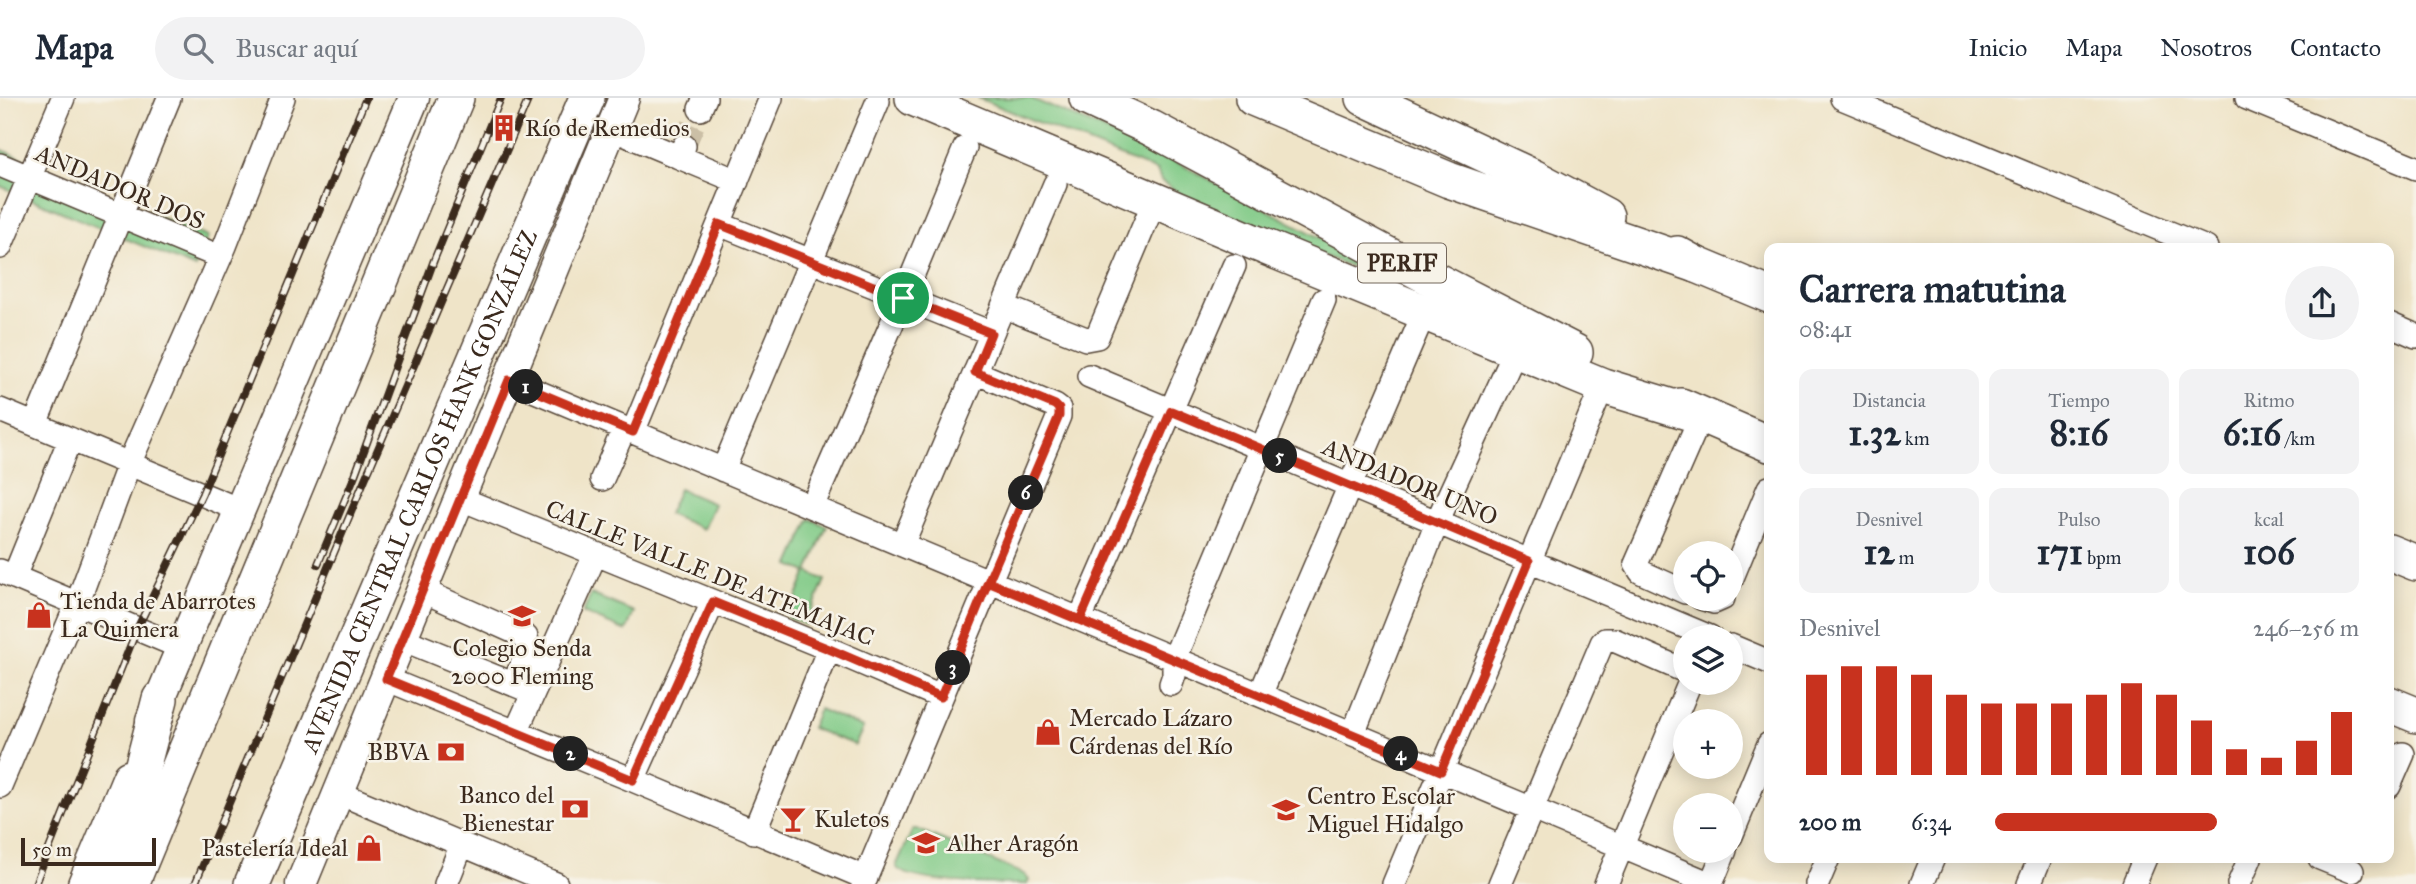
<!DOCTYPE html>
<html lang="es">
<head>
<meta charset="utf-8">
<style>
	body { margin:0; font-family:"IM FELL Great Primer",serif; background:#f2f2f3; color:#1f2937; height:100vh; display:flex; flex-direction:column; font-size:26px; white-space:nowrap }
	* { box-sizing:border-box; margin:0 }
	p { font-size:23px; color:#747a83 }
	.icon { flex:none; width:38px; height:38px; fill:none; stroke:currentColor; stroke-width:2; stroke-linecap:round; stroke-linejoin:round }
	.map { position:relative; flex:1; overflow:hidden }
	.drawer { position:absolute; left:1764px; top:145px; width:630px; height:620px; display:flex; flex-direction:column; background:#fff; border-radius:14px; box-shadow:0 4px 18px #0003 }
	.drawer>* { flex:none }
	.buttons { position:absolute; left:1673px; top:443px; display:grid; gap:14px }
	.buttons a { display:grid; place-items:center; width:70px; height:70px; border-radius:50%; background:#fff; box-shadow:0 4px 18px #0003; font-size:35px }
	.scale { position:absolute; left:21px; bottom:18px; width:135px; box-sizing:border-box; padding-left:7px; border:4px solid #3b2a1e; border-top:0; font-size:19px; line-height:24px; white-space:nowrap; color:#3b2a1e; -webkit-text-stroke:5px #f7f3e8; paint-order:stroke }
	.pin { position:absolute; display:grid; place-items:center; width:60px; height:60px; color:#fff; margin:-30px; border:4px solid #fff; border-radius:50%; box-shadow:0 2px 7px #0007 }
	.km { position:absolute; width:35px; height:35px; margin:-18px; border-radius:50%; background:#222; color:#fff; font-size:19px; line-height:35px; text-align:center }
	.round { display:grid; place-items:center; flex:none; width:74px; height:74px; border-radius:37px; background:#f2f2f3 }
	.head { display:flex; align-items:center; justify-content:space-between; height:119px; padding:0 35px }
	h1 { font-size:38px; font-weight:800; line-height:52px }
	.metrics { display:grid; grid-template-columns:repeat(3,1fr); gap:10px; height:119px; padding:7px 35px }
	.metrics div { display:grid; align-content:center; border-radius:14px; background:#f2f2f3; text-align:center }
	.metrics b { font-size:35px; font-weight:800 }
	.metrics small { font-size:19px; font-weight:400 }
	.metrics p { font-size:19px }
	.chart { height:196px; padding:14px 35px }
	.chart p { display:flex; justify-content:space-between }
	.chart svg { width:100%; height:126px; margin-top:7px; stroke:#c8321e; stroke-width:6 }
	ul { padding:0 35px; list-style:none; font-size:23px }
	li { display:grid; grid-template-columns:112px 84px 1fr; align-items:center; height:52px }
	li i { height:18px; border-radius:9px; background:#c8321e }
	header { display:flex; align-items:center; gap:42px; box-sizing:border-box; height:98px; padding:0 35px; background:#fff; border-bottom:2px solid #e0e1e3 }
	header strong { font-size:33px }
	nav { display:flex; gap:38px; margin-inline-start:auto; font-size:24px }
	.search { width:490px; height:63px; background:#f2f2f3; display:flex; align-items:center; gap:18px; box-sizing:border-box; padding:0 24px; border-radius:38px; color:#747a83; font-size:26px }
	.map>svg:first-child { display:block }
	.green { fill:#82cb88; stroke:#5e7a53; stroke-width:2 }
	.lines { fill:none; stroke-linecap:round; stroke-linejoin:round }
	.minor-tunnel { stroke:#cbbfa6; stroke-width:23; stroke-dasharray:23 11; stroke-linecap:butt }
	.minor-casing { stroke:#564638; stroke-width:26 }
	.major-casing { stroke:#564638; stroke-width:33 }
	.highway-casing { stroke:#564638; stroke-width:38 }
	.minor { stroke:#fff; stroke-width:23 }
	.major { stroke:#fff; stroke-width:30 }
	.highway { stroke:#fff; stroke-width:35 }
	.rail-casing { stroke:#3b2a1e; stroke-width:8 }
	.rail { stroke:#f7f3e8; stroke-width:5; stroke-dasharray:16; stroke-linecap:butt }
	.route-casing { stroke:#fff; stroke-width:14 }
	.route { stroke:#c8321e; stroke-width:9 }
	.labels { text-anchor:middle; dominant-baseline:central; stroke-width:5; stroke-linejoin:round; paint-order:stroke }
	.shield { fill:#f7f3e8; stroke:#73665b; stroke-width:2 }
	.shield-label { font-size:23px; font-weight:bold; fill:#3b2a1e }
	.poi-label { font-size:24px; fill:#3b2a1e; stroke:#f7f3e8; text-anchor:start }
	.street-label { font-size:24px; fill:#3b2a1e; stroke:#f7f3e8 }
</style>
</head>
<body>
<header>
<strong>Mapa</strong>
<div class="search"><svg class="icon" aria-label="search" viewBox="0 0 24 24"><circle cx="10" cy="10" r="6"/><path d="M15 15l6 6"/></svg>Buscar aquí</div>
<nav><a>Inicio</a><a>Mapa</a><a>Nosotros</a><a>Contacto</a></nav>
</header>
<div class="map">
<svg width="2416" height="786" viewBox="0 0 2416 786">
	<rect width="100%" height="100%" fill="#f7f3e8"/>
	<filter id="ink" filterUnits="userSpaceOnUse"><feTurbulence type="fractalNoise" baseFrequency=".0143" numOctaves="2"/><feDisplacementMap in="SourceGraphic" scale="14" xChannelSelector="R" yChannelSelector="G"/><feConvolveMatrix kernelMatrix="1 2 1 2 8 2 1 2 1" color-interpolation-filters="sRGB"/></filter>
	<filter id="wash" filterUnits="userSpaceOnUse"><feTurbulence type="fractalNoise" baseFrequency=".00686" numOctaves="4" result="noise"/><feDisplacementMap in="SourceGraphic" scale="28" xChannelSelector="R" yChannelSelector="G"/><feGaussianBlur stdDeviation="1.57" result="paint"/><feColorMatrix in="noise" values="0 0 0 0 0 0 0 0 0 0 0 0 0 0 0 0 0 1.4 0 .05"/><feComposite in="paint" operator="in"/></filter>
	<g filter="url(#wash)">
		<rect width="100%" height="100%" fill="#efe4c8"/>
		<path class="green" d="M978,0H1030L1161,56L1404,184L1405,187L1402,188L1204,112L1161,83L1157,73Z
			M0,51L208,139L195,170L0,88Z
			M679,391L714,406L703,431L668,416Z
			M810,421L827,428L808,474L825,482L806,527L788,520L807,474L790,467Z
			M591,496L634,514L626,533L583,515Z
			M819,611L863,630L855,647L811,630Z
			M913,731H917L1024,776L1029,782L1027,786C1003,786 903,786 896,768Z"/>
	</g>
	<g filter="url(#ink)">
		<g class="lines">
			<path class="minor-tunnel" d="M684,48L700,11"/>
			<defs>
				<path id="minor" d="M1842,0L2206,150
					M2247,0L2416,70
					M700,11L705,0
					M612,31L679,59L684,48
					M679,59L737,83
					M0,67L220,159
					M719,126L991,235
					M0,149L63,0
					M1003,208L1086,241L1097,239L1149,116
					M2389,226L2416,238
					M1089,278L1710,539
					M509,282L1711,786
					M0,312L240,412
					M35,326L169,0
					M633,334L771,0
					M723,372L878,3
					M602,381L624,331
					M459,400L829,551L941,599
					M812,409L903,200L965,50
					M902,447L1055,86
					M0,473L180,549
					M14,479L70,341
					M1731,482L1769,390
					M421,492L526,539L528,551L514,586
					M1685,494L1641,474L1636,466L1701,318
					M1701,500L1714,504L1723,500
					M1080,521L1234,168
					M402,541L525,591
					M1731,548L1769,564
					M386,581L633,682L866,780
					M1171,586L1174,577V561L1324,202
					M1260,597L1418,229
					M516,634L595,457
					M1353,636L1437,424L1509,267
					M633,682L713,504
					M0,688L77,506L129,366L225,148L283,0
					M2389,688L2403,656
					M339,695L556,786
					M754,734L829,551
					M1731,738L1769,646
					M2320,760L2352,773
					M446,786L462,746
					M863,786L1059,318V311L1055,308L975,274
					M1394,786L1596,304
					M1500,786L1602,545L1605,542H1614L1685,573
					M1606,786L1690,584
					M1711,786L1725,752
					M1817,786L1828,760
					M1922,786L1933,760
					M2029,786L2040,760
					M2134,786L2145,760
					M2239,786L2250,760"/>
				<path id="major" d="M151,622L414,0
					M83,786L128,678
					M301,786L624,0"/>
				<g id="highway">
					<path d="M913,0L1251,143L1603,288L1701,318"/>
					<path d="M1087,0L1151,30L1429,179L1575,254"/>
					<path d="M1253,0L1449,82L1697,167"/>
					<path d="M1364,0L1533,79L1606,118"/>
					<path d="M1677,156L1697,167L1769,197"/>
					<path d="M1681,308L1769,346"/>
					<path d="M2389,454L2416,465"/>
					<path d="M2389,606L2416,617"/>
					<path d="M107,786L126,732L160,601"/>
					<path d="M131,786L456,0"/>
					<path id="s1" d="M252,786L587,0"/>
				</g>
			</defs>
			<use href="#minor" class="minor-casing"/>
			<use href="#major" class="major-casing"/>
			<use href="#highway" class="highway-casing"/>
			<use href="#minor" class="minor"/>
			<use href="#major" class="major"/>
			<use href="#highway" class="highway"/>
			<defs>
				<path id="rail" d="M318,466L355,377L434,162L501,0
					M35,786L137,531L202,396L366,0
					M195,786L365,381L529,0"/>
			</defs>
			<use href="#rail" class="rail-casing"/>
			<use href="#rail" class="rail"/>
		</g>
	</g>
	<g class="lines" filter="url(#ink)">
		<defs>
			<path id="route" d="M903,200L719,126L633,334L509,282L386,581L633,682L713,504L829,551L941,599L988,484L1441,673L1529,463L1171,313L1080,522L988,484L1059,318V311L1055,307L975,274L991,235L903,200"/>
		</defs>
		<use href="#route" class="route-casing"/>
		<use href="#route" class="route"/>
	</g>
	<defs>
		<symbol id="building-bare" viewBox="-9 -9 18 18"><path d="M-4-6H4V6H1V3H-1V6H-4ZM-2.5-4.3h1.7v1.8h-1.7ZM.8-4.3h1.7v1.8H.8ZM-2.5-1h1.7V.8h-1.7ZM.8-1h1.7V.8H.8Z" fill="#c8321e" stroke="#f7f3e8" stroke-width="2.5" paint-order="stroke"/></symbol>
		<symbol id="shop-bare" viewBox="-9 -9 18 18"><path d="M-5-2.5h2.3a2.7 3.5 0 0 1 5.4 0H5L5.5 6h-11ZM-1.5-2.5h3a1.5 2.3 0 0 0-3 0Z" fill="#c8321e" stroke="#f7f3e8" stroke-width="2.5" paint-order="stroke"/></symbol>
		<symbol id="university-bare" viewBox="-9 -9 18 18"><path d="M0-5L7-2L0 1L-7-2ZM-4 1L0 2.5L4 1V4Q0 6-4 4Z" fill="#c8321e" stroke="#f7f3e8" stroke-width="2.5" paint-order="stroke"/></symbol>
		<symbol id="bank-bare" viewBox="-9 -9 18 18"><path d="M-6-4H6V4H-6ZM0-2.3a2.3 2.3 0 1 0 0 4.6a2.3 2.3 0 1 0 0-4.6Z" fill="#c8321e" stroke="#f7f3e8" stroke-width="2.5" paint-order="stroke"/></symbol>
		<symbol id="school-bare" viewBox="-9 -9 18 18"><path d="M0-5L7-2L0 1L-7-2ZM-4 1L0 2.5L4 1V4Q0 6-4 4Z" fill="#c8321e" stroke="#f7f3e8" stroke-width="2.5" paint-order="stroke"/></symbol>
		<symbol id="bar-bare" viewBox="-9 -9 18 18"><path d="M-6-5H6L.8 .8V4.5H3.5V6h-7V4.5H-.8V.8Z" fill="#c8321e" stroke="#f7f3e8" stroke-width="2.5" paint-order="stroke"/></symbol>
	</defs>
	<g fill-rule="evenodd">
		<use href="#building-bare" x="485" y="11" width="38" height="38"/>
		<use href="#shop-bare" x="20" y="498" width="38" height="38"/>
		<use href="#university-bare" x="503" y="499" width="38" height="38"/>
		<use href="#shop-bare" x="1029" y="615" width="38" height="38"/>
		<use href="#bank-bare" x="432" y="635" width="38" height="38"/>
		<use href="#bank-bare" x="556" y="692" width="38" height="38"/>
		<use href="#school-bare" x="1267" y="693" width="38" height="38"/>
		<use href="#bar-bare" x="774" y="702" width="38" height="38"/>
		<use href="#school-bare" x="907" y="726" width="38" height="38"/>
		<use href="#shop-bare" x="350" y="731" width="38" height="38"/>
	</g>
	<g class="labels">
		<rect class="shield" x="1358" y="145.5" width="88" height="39" rx="5"/>
		<g class="shield-label">
			<text x="1402" y="165">PERIF</text>
		</g>
		<g class="poi-label">
			<text x="525" y="30">Río de Remedios</text>
			<text x="60" y="503">Tienda de Abarrotes<tspan x="60" dy="28">La Quimera</tspan></text>
			<text x="522" y="550" text-anchor="middle">Colegio Senda<tspan x="522" dy="28">2000 Fleming</tspan></text>
			<text x="1069" y="620">Mercado Lázaro<tspan x="1069" dy="28">Cárdenas del Río</tspan></text>
			<text x="430" y="654" text-anchor="end">BBVA</text>
			<text x="554" y="697" text-anchor="end">Banco del<tspan x="554" dy="28">Bienestar</tspan></text>
			<text x="1307" y="698">Centro Escolar<tspan x="1307" dy="28">Miguel Hidalgo</tspan></text>
			<text x="814" y="721">Kuletos</text>
			<text x="947" y="745">Alher Aragón</text>
			<text x="348" y="750" text-anchor="end">Pastelería Ideal</text>
		</g>
		<g class="street-label">
			<text transform="translate(120 89) rotate(23)">ANDADOR DOS</text>
			<text transform="translate(1410 384) rotate(23)">ANDADOR UNO</text>
			<text stroke="none"><textPath href="#s1" startOffset="427">AVENIDA CENTRAL CARLOS HANK GONZÁLEZ</textPath></text>
			<text transform="translate(710 475) rotate(22)">CALLE VALLE DE ATEMAJAC</text>
		</g>
	</g>
</svg>
<div class="buttons">
<a><svg class="icon" aria-label="locate" viewBox="0 0 24 24"><circle cx="12" cy="12" r="6"/><path d="M12 2v4M12 18v4M2 12h4M18 12h4"/></svg></a>
<a><svg class="icon" aria-label="layers" viewBox="0 0 24 24"><path d="M12 4l9 5-9 5-9-5zM3 14l9 5 9-5"/></svg></a>
<a>+</a>
<a>−</a>
</div>
<div class="scale">50 m</div>
<div class="pin" style="left:903px;top:200px;background:#1e9e55"><svg class="icon" aria-label="arrive" viewBox="0 0 24 24"><path d="M6 21V4h12l-3 4 3 4H6"/></svg></div>
<b class="km" style="left:526px;top:289px">1</b>
<b class="km" style="left:571px;top:656px">2</b>
<b class="km" style="left:953px;top:570px">3</b>
<b class="km" style="left:1401px;top:656px">4</b>
<b class="km" style="left:1280px;top:358px">5</b>
<b class="km" style="left:1026px;top:395px">6</b>
<section class="drawer">
<div class="head"><div><h1>Carrera matutina</h1><p>08:41</p></div><a class="round"><svg class="icon" aria-label="share" viewBox="0 0 24 24"><path d="M12 15V3M7 8l5-5 5 5M5 13v7h14v-7"/></svg></a></div>
<div class="metrics">
<div><p>Distancia</p><b>1.32<small> km</small></b></div>
<div><p>Tiempo</p><b>8:16</b></div>
<div><p>Ritmo</p><b>6:16<small> /km</small></b></div>
</div>
<div class="metrics">
<div><p>Desnivel</p><b>12<small> m</small></b></div>
<div><p>Pulso</p><b>171<small> bpm</small></b></div>
<div><p>kcal</p><b>106</b></div>
</div>
<div class="chart"><p><span>Desnivel</span>246–256 m</p>
<svg viewBox="0 0 160 44" preserveAspectRatio="none"><path d="M5 44V9M15 44V6M25 44V6M35 44V9M45 44V16M55 44V19M65 44V19M75 44V19M85 44V16M95 44V12M105 44V16M115 44V25M125 44V35M135 44V38M145 44V32M155 44V22"/></svg>
</div>
<ul>
<li><b>200 m</b>6:34<i style="width:61%"></i></li>
</ul>
</section>
</div>
</body>
</html>
